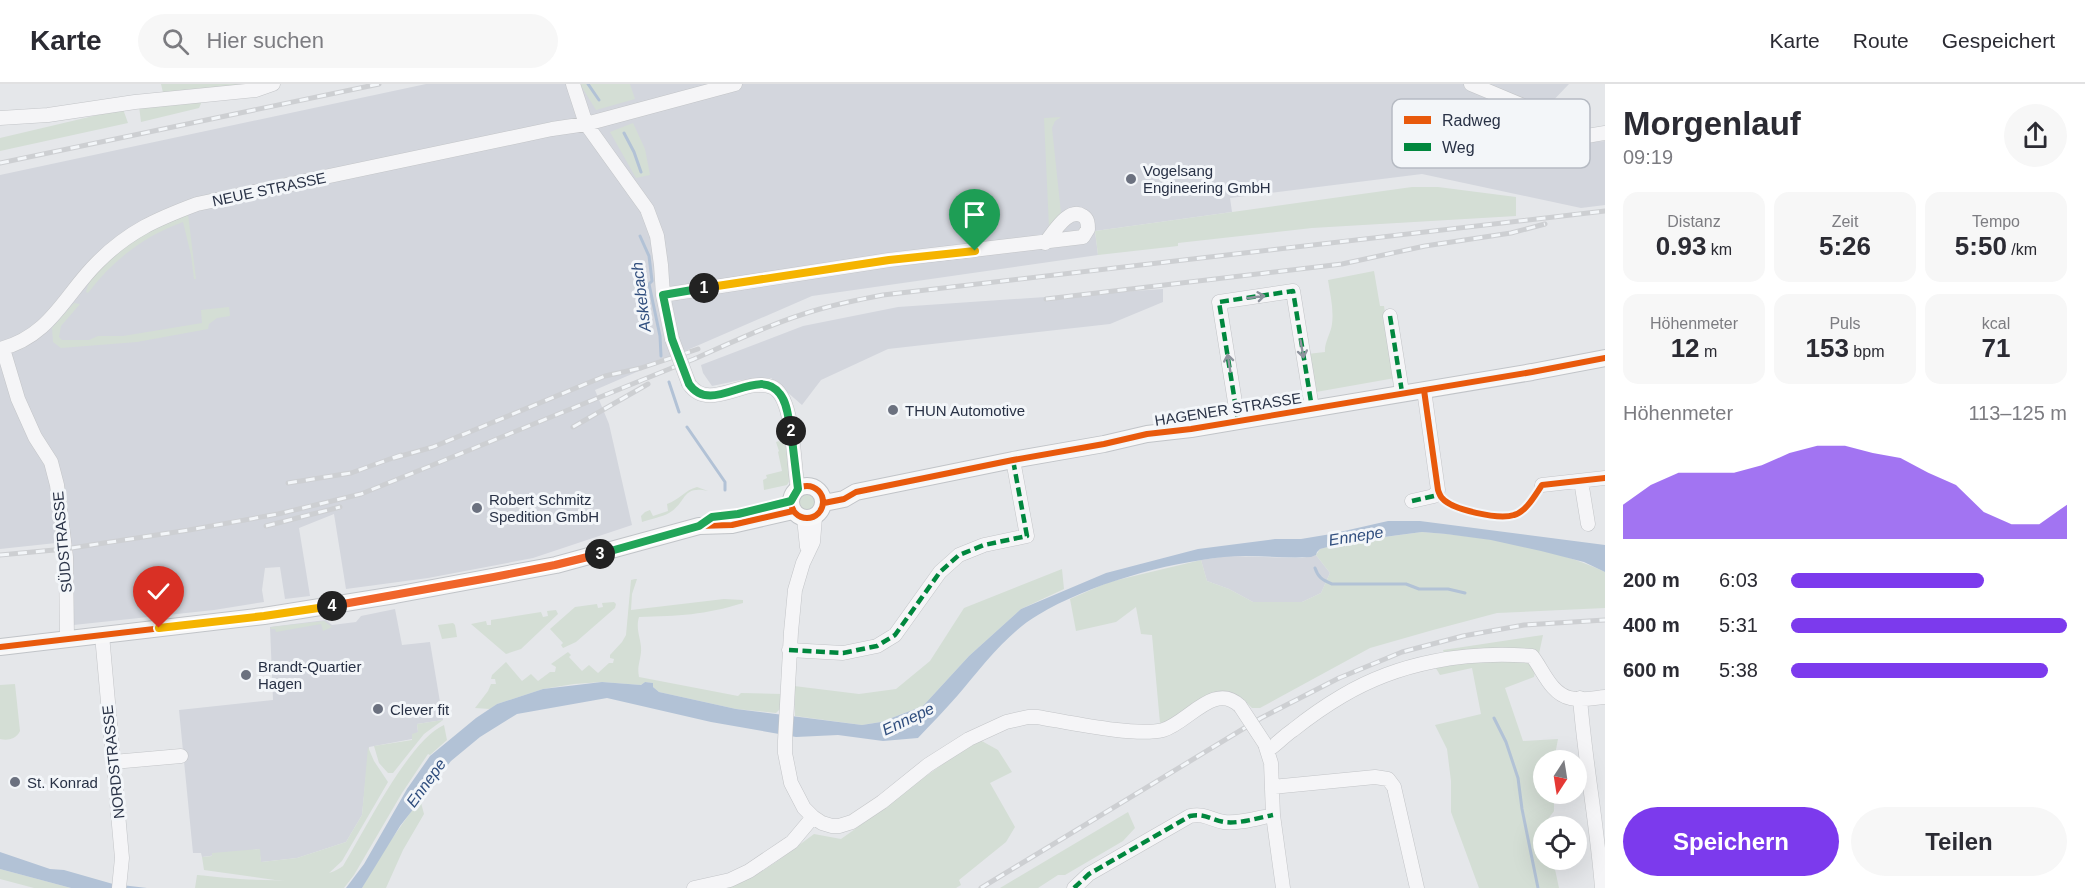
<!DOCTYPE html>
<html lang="de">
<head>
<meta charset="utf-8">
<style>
	body { margin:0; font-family:Helvetica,sans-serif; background:#f7f7f7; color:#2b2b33; height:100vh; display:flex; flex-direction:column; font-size:22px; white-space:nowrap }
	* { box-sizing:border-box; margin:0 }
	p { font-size:20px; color:#7c7c81 }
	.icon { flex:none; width:33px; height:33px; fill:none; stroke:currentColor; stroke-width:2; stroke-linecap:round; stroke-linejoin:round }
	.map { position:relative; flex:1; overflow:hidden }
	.side { display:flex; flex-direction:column; background:#fff; width:480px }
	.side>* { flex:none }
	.needle { width:39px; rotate:192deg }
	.fabs { position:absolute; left:1533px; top:666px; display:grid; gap:12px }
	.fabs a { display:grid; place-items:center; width:54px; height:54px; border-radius:50%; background:#fff; box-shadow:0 6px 24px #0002; font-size:30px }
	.pin { position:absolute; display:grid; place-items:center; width:51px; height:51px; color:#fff; margin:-62px -26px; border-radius:50% 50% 50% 0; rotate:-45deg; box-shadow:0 0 6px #0007 }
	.pin .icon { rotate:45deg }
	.km { position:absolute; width:30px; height:30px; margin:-15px; border-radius:50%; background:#222; color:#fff; font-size:16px; line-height:30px; text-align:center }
	.round { display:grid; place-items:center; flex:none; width:63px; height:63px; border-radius:32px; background:#f7f7f7 }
	.head { display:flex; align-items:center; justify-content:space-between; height:102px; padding:0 18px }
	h1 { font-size:33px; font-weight:700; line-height:45px }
	.metrics { display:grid; grid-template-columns:repeat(3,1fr); gap:9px; height:102px; padding:6px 18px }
	.metrics div { display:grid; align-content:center; border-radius:15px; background:#f7f7f7; text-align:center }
	.metrics b { font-size:26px; font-weight:700 }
	.metrics small { font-size:16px; font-weight:400 }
	.metrics p { font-size:16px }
	.chart { height:168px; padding:12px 18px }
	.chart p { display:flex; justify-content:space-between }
	.chart svg { width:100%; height:108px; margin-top:6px; fill:#7c3aed; opacity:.7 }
	.button { display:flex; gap:12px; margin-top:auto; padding:12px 18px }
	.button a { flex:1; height:69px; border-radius:36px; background:#7c3aed; color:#fff; font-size:24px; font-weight:700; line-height:69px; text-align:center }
	.button a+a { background:#f7f7f7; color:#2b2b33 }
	ul { padding:0 18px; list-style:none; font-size:20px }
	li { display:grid; grid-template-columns:96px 72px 1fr; align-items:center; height:45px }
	li i { height:15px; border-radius:8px; background:#7c3aed }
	header { display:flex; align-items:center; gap:36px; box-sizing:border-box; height:84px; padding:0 30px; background:#fff; border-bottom:2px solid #e1e1e2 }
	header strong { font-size:28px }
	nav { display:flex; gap:33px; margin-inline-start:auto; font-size:21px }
	.search { width:420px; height:54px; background:#f7f7f7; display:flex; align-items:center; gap:15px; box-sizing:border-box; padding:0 21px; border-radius:33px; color:#7c7c81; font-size:22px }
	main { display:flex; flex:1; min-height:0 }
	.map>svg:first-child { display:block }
	.built { fill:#d3d6dd }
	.green { fill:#d4ded5 }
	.water { fill:#b2c2d6 }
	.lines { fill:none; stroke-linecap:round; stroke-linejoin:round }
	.stream { stroke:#b2c2d6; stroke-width:3 }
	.minor-casing { stroke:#c3c5c8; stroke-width:15 }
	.major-casing { stroke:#c1c4c8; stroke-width:18 }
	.minor { stroke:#f5f5f7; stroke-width:14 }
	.major { stroke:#f8f8f8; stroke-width:16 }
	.rail-casing { stroke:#cdcfd2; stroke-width:5 }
	.rail { stroke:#f3f6f9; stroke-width:3; stroke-dasharray:9; stroke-linecap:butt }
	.minor-bridge-casing { stroke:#c3c5c8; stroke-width:15; stroke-linecap:butt }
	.minor-bridge { stroke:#f5f5f7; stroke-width:14 }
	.quiet { stroke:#00873e; stroke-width:4.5; stroke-dasharray:9 4.5; stroke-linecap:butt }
	.cycleway-casing { stroke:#f3f6f9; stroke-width:10 }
	.cycleway { stroke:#e8590c; stroke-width:6 }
	.oneway { stroke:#8f949e }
	.split-1-casing { stroke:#fff; stroke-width:12 }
	.split-2-casing { stroke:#fff; stroke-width:12 }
	.split-3-casing { stroke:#fff; stroke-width:12 }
	.split-4-casing { stroke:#fff; stroke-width:12 }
	.split-5-casing { stroke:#fff; stroke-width:12 }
	.split-1 { stroke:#f5b400; stroke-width:8 }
	.split-2 { stroke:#22a559; stroke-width:8 }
	.split-3 { stroke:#22a559; stroke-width:8 }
	.split-4 { stroke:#f0652b; stroke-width:8 }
	.split-5 { stroke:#f5b400; stroke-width:8 }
	.poi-dot { fill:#6b717f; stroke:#f3f6f9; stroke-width:2 }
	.labels { text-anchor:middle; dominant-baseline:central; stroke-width:6; stroke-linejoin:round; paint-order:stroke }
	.poi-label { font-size:15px; fill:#293246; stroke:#f3f6f9; text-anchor:start }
	.street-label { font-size:15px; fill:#293246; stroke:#f3f6f9 }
	.water-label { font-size:16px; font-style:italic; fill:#304e7e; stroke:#f3f6f9 }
	.key { fill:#f3f6f9; stroke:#b6bbc3; stroke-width:1.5 }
	.key-label { font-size:16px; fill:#293246 }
</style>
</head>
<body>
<header>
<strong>Karte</strong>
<div class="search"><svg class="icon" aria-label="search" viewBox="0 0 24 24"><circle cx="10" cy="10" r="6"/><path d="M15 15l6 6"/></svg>Hier suchen</div>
<nav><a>Karte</a><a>Route</a><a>Gespeichert</a></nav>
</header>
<main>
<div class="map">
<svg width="1605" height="804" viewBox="0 0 1605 804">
	<rect width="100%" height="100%" fill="#e5e7ea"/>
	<path class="built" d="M426,0H1569L1547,23L1584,59L1605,57V121L1581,124L1422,90L1230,114L1232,128L1095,147L1098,171L812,212L595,306L609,340L632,441L533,474L428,494L346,505L334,430L299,444L310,512L285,515L280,483L265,484L262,506L264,518L214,526L64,542L56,459L0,465V91Z
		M1163,205V218L1110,240L888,265L821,296L802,321L771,294L741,296L712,302L703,289L701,281L803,242L898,223Z
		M1316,471L1330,489L1321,509L1302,518H1253L1229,505L1207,497L1201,476L1227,472L1302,474Z
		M395,525L402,561L430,558L443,636L417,640L418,648L412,655L369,663L362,731L346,758L297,774L261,778L259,765L202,773L201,769H193L179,626L273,616L270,543L326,536L332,541L356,538L361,532Z"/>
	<path class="green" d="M161,0H243L207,6L199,24L141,38L139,22L165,17Z
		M580,0H630L635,15L596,26Z
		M123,25L128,39L0,67V54Z
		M1061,33L1055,37L1052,44L1061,129L1049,144L1044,34Z
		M633,39L645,65L650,91L636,94L610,48Z
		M1412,103H1438L1516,113V132L1312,144L1178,159V162L1098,171L1095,147Z
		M188,130L196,195H194L191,171L183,138C144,152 113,176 88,209L86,208C93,175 158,141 188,130Z
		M1374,187L1380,222H1384L1395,294L1316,308L1307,270L1325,268C1324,259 1331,249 1332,240C1334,225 1330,210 1328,196Z
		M74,219L80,220L61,242L59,253L62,256H89L98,252H123L202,239L201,226L229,223L230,232L217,234L209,240L208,245L137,258L61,264L53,258L52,244Z
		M779,357L786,362L790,396L787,401L764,406L763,396L767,394L766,391L782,387L778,368L779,367L776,358Z
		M697,403L708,407C681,401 687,419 669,429C662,433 650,435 642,438L641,432L645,428L650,426L653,432L668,427L667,420C679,416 685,406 697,403Z
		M798 418a9 9 0 1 1 18 0a9 9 0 1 1-18 0Z
		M1422,448C1481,452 1552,463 1605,488V524L1497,529L1433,546L1370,564L1260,624H1252L1242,614L1229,610H1210L1174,635L1160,639L1152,551L1141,550L1136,523L1116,538L1076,547L1070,515L1109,498L1201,476L1207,497L1229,505L1253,518H1302L1321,509L1330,489L1316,471L1320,465L1347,458Z
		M1062,485L1064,505L1021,525L969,572L923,622L881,638L862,641L795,632L794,602L859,610L896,605L930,577L964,524Z
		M635,495H637L632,510L631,526L724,515L743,516V519C705,531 678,532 639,533C635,546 642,556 641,568C640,578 637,583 639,593L738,612L741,609L782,610L780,625L776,629L736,625L659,608L653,603V599L645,598L641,601L602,598L574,600L543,605L497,620L490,625L475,624L488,607L491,600H496L495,595H491L492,591L506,578L522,597L531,590L538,597L550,588H555L556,583L551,580L568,568L571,571L569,573L582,587L589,581L598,589L609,579H613L614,575L610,574V571L622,558L626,551L631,496Z
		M614,518L616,520L615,524L576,558L563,564L561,561L563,559L550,545L575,523L597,520L598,524L603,523L602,519Z
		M556,526L558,530L521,565L506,570L471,540L486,537L487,541H491V536L541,528L543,533L548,532L547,527Z
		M324,537L332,543L323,547L321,540L276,548L275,545H271V543Z
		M453,539L455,541L457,553L442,555L438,541Z
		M1543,551L1534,593L1505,604L1523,657L1558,655L1554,676H1544V710H1554V727L1546,738L1547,742H1544V776H1553L1559,804H1479L1451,728V697L1447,665L1435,641L1481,630L1472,584L1440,591L1434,581L1447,579L1443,566Z
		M15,600L20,647C16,655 8,657 0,655V601Z
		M443,636L424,650L393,689H388L379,679L374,662L412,656V650L418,648L417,640Z
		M444,641L447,656L430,671L428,670L402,709L354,791L344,804H195L197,791C238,795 313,804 343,782C364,748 409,656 444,641Z
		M980,656L998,666L1012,688L990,699L1015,743L1006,758L959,796L961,801L956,804H726C759,794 786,770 814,750L841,755C887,723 931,685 980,656Z
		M368,663L374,677L388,698L342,777L328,790L307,796H275L204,786L202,773L212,772V769L260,765L261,778L297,774L346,758L362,731Z
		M420,715L424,730L403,766L386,804H362L381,770Z
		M1128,728L1135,744L1123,757L1065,791H1058L1038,804H1000Z
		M0,785L71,804H34L0,795Z"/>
	<path class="water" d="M1388,437H1420L1605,461V488L1584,478L1541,467L1491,456L1446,450L1422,448L1399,451L1347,458L1320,465L1317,468L1316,471L1311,473C1283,475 1253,470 1224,473C1166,479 1089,500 1038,531C1007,549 981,584 958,611C945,626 931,640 918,654L883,657L838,651L796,653L711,638L607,614L517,630L480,653L451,677L400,742L362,804H346L364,780L407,705L430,672L476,634L497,620L543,605L602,598L641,601L645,598L653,599V603L659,608L736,625L862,641L881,638L923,622L969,572L1021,525L1106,489L1198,465L1275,455H1301L1331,450Z
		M0,768L50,785L64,786L113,800L147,804H71L0,785Z"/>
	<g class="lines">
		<path class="stream" d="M588,0L599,16
			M624,49L634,68L641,88
			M640,152L649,172L652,197L649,200L660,252L661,272
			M669,298L679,328
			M687,343L725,398V406
			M1315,484C1318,493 1322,496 1332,500H1406L1419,505H1448L1465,509
			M1494,634L1506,658L1518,694L1522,725L1538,804"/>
		<defs>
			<path id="minor" d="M573,0L586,40L647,125L657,152L661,181L663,211L672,255
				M1471,0L1538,28L1554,48L1561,53L1569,55L1605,49
				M0,34L48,31L135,18L256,6L273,0
				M663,211L889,176L1083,153L1088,145C1088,140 1088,135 1083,132C1068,122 1053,150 1045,159
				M1390,232L1402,308
				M0,265C51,252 65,210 98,178C129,147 157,135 197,120L552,45L586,40L735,0
				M3,265L18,315L35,353L51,378L57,401L66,473L67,555
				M689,300C709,329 745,292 772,303C795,313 793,383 798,405
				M1238,337L1219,218L1293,207L1312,324
				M1581,397L1588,440
				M1542,401L1605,394
				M1412,417L1434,412L1438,406L1424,306
				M815,433L813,458L803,479L795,506L791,548L785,657V669L791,699L804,724L813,733L822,739L832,742H839L852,738L882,718L928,681L969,655L1006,638L1028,633H1037C1068,638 1134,653 1163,646C1188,639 1214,597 1240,622
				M804,434L807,463
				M102,551L122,774L119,804
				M789,566L843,569L877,562L895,551L940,488L959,471L984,461L1027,452L1013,376
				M1580,614C1585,678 1597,740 1602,804
				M1265,660L1271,679L1273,731L1283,804
				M1268,666C1277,660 1284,652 1293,646C1308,634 1325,622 1342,612C1399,578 1466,567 1532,572C1543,586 1551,610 1570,614C1581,617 1594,614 1605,613
				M113,678L181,672
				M1272,703L1375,693L1388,695L1394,703L1417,804
				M694,804L730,796L749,787L792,758L813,733
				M1074,804L1089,790L1190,732C1205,729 1211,736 1224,738C1239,740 1258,734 1273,731"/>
			<path id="major" d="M791 418a16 16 0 1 1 32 0a16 16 0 1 1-32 0Z
				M824,419L844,415L856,408L1013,376L1104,360L1147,350L1191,345L1532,288L1605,274
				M0,563L264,532L395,511L556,481L699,442L732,441L793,427"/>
		</defs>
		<use href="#minor" class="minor-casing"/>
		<use href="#major" class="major-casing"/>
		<use href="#minor" class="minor"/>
		<use href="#major" class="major"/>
		<defs>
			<path id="rail" d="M0,79L379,0
				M1046,215L1342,180L1425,162L1511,149L1545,140
				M573,343L648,300
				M394,374L433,363L605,292L641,284L698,265
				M288,399L351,389L401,371
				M266,442L340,423
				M0,471L65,465L189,446L278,430L361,410L694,275C735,257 777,237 820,225C841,219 862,215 883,211L1605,127
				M981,804L1261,634L1339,594L1402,568L1463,552L1524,541L1605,536"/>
		</defs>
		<use href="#rail" class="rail-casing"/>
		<use href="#rail" class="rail"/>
		<defs>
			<path id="minor-bridge" d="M672,255L689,300
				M1240,622L1265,660"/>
		</defs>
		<use href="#minor-bridge" class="minor-bridge-casing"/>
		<use href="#minor-bridge" class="minor-bridge"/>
		<path class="quiet" d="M1390,232L1402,308
			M1238,337L1219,218L1293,207L1312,324
			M1412,417L1434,412L1438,406
			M789,566L843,569L877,562L895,551L940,488L959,471L984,461L1027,452L1013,376
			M1074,804L1089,790L1190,732C1205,729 1211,736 1224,738C1239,740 1258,734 1273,731"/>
		<defs>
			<path id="cycleway" d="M1424,306L1438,406C1439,409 1440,412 1442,414C1452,426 1499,436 1514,431C1526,428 1535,411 1542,401L1605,394
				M791 418a16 16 0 1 1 32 0a16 16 0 1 1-32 0Z
				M824,419L844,415L856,408L1013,376L1104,360L1147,350L1191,345L1532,288L1605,274
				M0,563L264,532L395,511L556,481L699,442L732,441L793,427"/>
		</defs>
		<use href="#cycleway" class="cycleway-casing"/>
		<use href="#cycleway" class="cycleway"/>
	</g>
	<defs><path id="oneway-shaft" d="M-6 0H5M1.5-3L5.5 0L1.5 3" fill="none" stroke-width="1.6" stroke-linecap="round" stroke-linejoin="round" transform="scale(1.5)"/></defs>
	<g class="oneway">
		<use href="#oneway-shaft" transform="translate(1256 213) rotate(-8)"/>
		<use href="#oneway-shaft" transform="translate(1302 265) rotate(80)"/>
		<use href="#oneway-shaft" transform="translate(1229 279) rotate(-99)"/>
	</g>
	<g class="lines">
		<defs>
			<path id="split-1" d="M704,204L889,176L975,167"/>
			<path id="split-2" d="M704,204L663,211L672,255L689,300C712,334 758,279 780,310C788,320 788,335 791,347"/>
			<path id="split-3" d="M600,470L699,442L712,433L738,430L791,417L798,405L791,347"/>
			<path id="split-4" d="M332,522L494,493L555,481L600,470"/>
			<path id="split-5" d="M159,544L264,532L332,522"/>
		</defs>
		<use href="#split-1" class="split-1-casing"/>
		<use href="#split-2" class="split-2-casing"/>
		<use href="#split-3" class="split-3-casing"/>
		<use href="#split-4" class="split-4-casing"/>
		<use href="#split-5" class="split-5-casing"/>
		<use href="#split-1" class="split-1"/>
		<use href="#split-2" class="split-2"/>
		<use href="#split-3" class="split-3"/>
		<use href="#split-4" class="split-4"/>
		<use href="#split-5" class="split-5"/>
	</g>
	<g class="poi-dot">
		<circle cx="1131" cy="95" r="6"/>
		<circle cx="893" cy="326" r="6"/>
		<circle cx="477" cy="424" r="6"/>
		<circle cx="246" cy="591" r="6"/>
		<circle cx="378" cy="625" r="6"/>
		<circle cx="15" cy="698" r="6"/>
	</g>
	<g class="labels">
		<g class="poi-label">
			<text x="1143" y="86">Vogelsang<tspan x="1143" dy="17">Engineering GmbH</tspan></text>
			<text x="905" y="326">THUN Automotive</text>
			<text x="489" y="415">Robert Schmitz<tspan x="489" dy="17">Spedition GmbH</tspan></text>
			<text x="258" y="582">Brandt-Quartier<tspan x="258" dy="17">Hagen</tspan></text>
			<text x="390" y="625">Clever fit</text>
			<text x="27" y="698">St. Konrad</text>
		</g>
		<g class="street-label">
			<text transform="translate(269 105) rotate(-12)">NEUE STRASSE</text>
			<text transform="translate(1228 325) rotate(-9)">HAGENER STRASSE</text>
			<text transform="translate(62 458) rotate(-95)">SÜDSTRASSE</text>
			<text transform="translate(113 678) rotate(-96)">NORDSTRASSE</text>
		</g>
		<g class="water-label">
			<text transform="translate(641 213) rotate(-97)">Askebach</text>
			<text transform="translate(1356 452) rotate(-9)">Ennepe</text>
			<text transform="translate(908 635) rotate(-25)">Ennepe</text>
			<text transform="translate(426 699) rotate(-54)">Ennepe</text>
		</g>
	</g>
	<rect x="1392" y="15" width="198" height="69" rx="9" class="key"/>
	<rect x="1404" y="32" width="27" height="8" fill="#e8590c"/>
	<rect x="1404" y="59" width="27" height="8" fill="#00873e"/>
	<g class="key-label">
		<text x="1442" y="42">Radweg</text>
		<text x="1442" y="69">Weg</text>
	</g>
</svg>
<div class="fabs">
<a><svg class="needle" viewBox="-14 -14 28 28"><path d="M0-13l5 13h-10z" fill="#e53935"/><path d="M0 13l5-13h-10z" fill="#7c7c81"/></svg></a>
<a><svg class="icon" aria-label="locate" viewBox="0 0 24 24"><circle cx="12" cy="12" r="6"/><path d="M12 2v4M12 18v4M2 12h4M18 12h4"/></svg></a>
</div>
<div class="pin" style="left:975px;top:167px;background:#1e9e55"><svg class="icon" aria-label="arrive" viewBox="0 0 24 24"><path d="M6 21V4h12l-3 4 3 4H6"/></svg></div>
<div class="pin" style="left:159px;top:544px;background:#d93025"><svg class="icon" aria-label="check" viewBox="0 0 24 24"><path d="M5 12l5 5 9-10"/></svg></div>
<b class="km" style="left:704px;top:204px">1</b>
<b class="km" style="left:791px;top:347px">2</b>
<b class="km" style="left:600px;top:470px">3</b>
<b class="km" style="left:332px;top:522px">4</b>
</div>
<section class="side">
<div class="head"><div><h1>Morgenlauf</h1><p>09:19</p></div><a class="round"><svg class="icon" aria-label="share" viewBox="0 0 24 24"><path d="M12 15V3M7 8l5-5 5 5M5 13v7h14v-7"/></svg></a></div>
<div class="metrics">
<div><p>Distanz</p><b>0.93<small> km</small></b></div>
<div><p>Zeit</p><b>5:26</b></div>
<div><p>Tempo</p><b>5:50<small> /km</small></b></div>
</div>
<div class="metrics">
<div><p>Höhenmeter</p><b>12<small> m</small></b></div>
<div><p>Puls</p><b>153<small> bpm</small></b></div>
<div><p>kcal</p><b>71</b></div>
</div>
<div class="chart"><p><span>Höhenmeter</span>113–125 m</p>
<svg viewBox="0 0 160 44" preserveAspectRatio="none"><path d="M0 44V30L10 22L20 17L30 17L40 17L50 14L60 9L70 6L80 6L90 9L100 11L110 17L120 22L130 33L140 38L150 38L160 30V44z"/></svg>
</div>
<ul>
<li><b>200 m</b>6:03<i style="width:70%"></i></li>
<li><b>400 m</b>5:31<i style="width:100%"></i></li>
<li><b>600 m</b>5:38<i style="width:93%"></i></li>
</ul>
<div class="button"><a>Speichern</a><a>Teilen</a></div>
</section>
</main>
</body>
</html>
